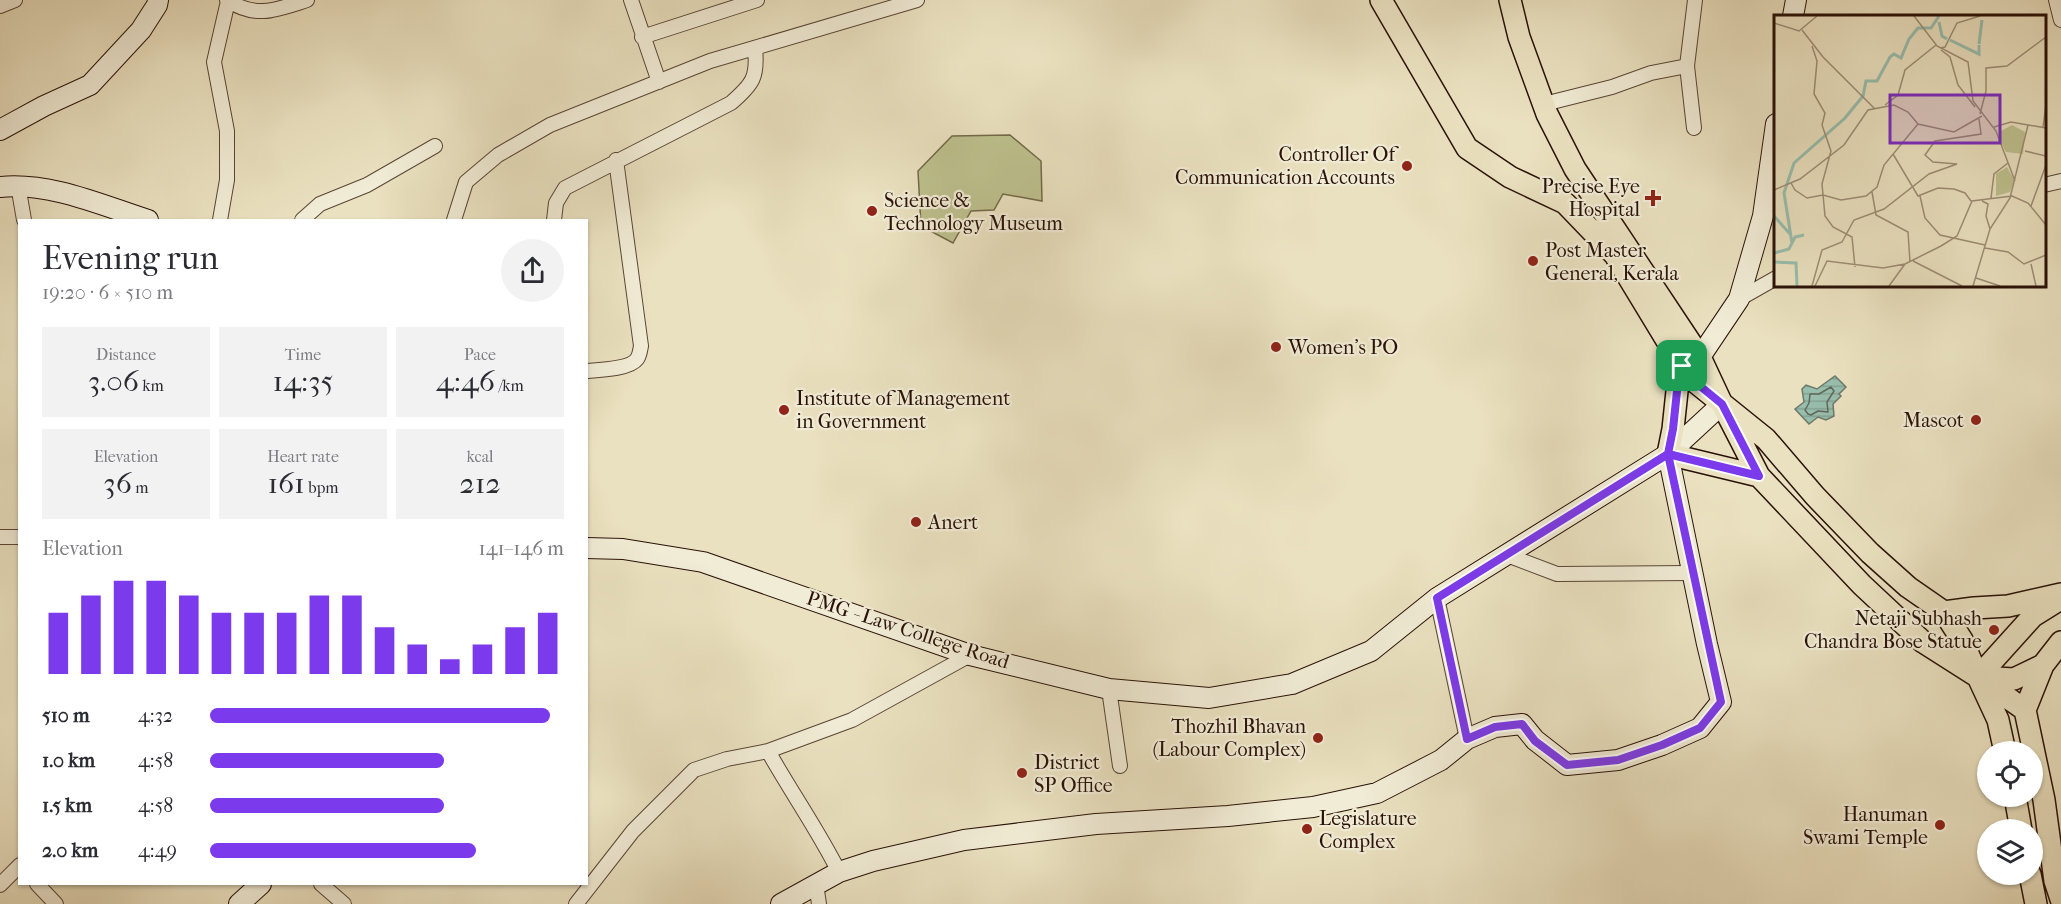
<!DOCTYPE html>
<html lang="en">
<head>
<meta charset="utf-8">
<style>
	body { margin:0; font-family:"IM FELL French Canon",serif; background:#f2f2f3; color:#2b2b33; height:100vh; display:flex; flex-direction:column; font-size:22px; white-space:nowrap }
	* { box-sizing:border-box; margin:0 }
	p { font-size:20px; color:#7c7c81 }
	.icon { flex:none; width:33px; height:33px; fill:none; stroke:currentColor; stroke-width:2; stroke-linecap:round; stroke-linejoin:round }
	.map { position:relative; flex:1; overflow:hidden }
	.details { position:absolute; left:18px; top:219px; width:570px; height:666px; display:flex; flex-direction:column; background:#fff; border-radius:0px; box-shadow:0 2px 4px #0004 }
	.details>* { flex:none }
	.tools { position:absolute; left:1977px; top:741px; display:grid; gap:12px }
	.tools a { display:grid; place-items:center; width:66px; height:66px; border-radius:50%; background:#fff; box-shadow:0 2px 4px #0004; font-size:30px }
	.pin { position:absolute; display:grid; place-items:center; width:51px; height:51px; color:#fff; margin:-26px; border-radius:12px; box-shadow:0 3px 9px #0006 }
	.round { display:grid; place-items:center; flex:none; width:63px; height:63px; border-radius:32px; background:#f2f2f3 }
	.overview { display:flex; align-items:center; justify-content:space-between; height:102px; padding:0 24px }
	h1 { font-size:33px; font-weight:600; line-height:45px }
	.figures { display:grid; grid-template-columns:repeat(3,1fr); gap:9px; height:102px; padding:6px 24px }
	.figures div { display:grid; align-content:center; border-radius:0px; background:#f2f2f3; text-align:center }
	.figures b { font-size:30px; font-weight:600 }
	.figures small { font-size:16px; font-weight:400 }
	.figures p { font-size:16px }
	.chart { height:168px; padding:12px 24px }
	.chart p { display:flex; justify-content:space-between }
	.chart svg { width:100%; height:108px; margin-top:6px; stroke:#7c3aed; stroke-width:6 }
	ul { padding:0 24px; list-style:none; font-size:20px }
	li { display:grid; grid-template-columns:96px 72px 1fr; align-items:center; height:45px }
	li i { height:15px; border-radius:8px; background:#7c3aed }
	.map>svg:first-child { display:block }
	.garden { fill:#bdc18e; stroke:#73694a; stroke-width:1.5 }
	.water { fill:url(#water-rules); stroke:#6c796b; stroke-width:1.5 }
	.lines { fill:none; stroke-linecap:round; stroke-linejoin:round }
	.shore { stroke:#60685a; stroke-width:1.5 }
	.street-casing { stroke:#594535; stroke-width:16 }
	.secondary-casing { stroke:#291107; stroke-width:22 }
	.primary-casing { stroke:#291107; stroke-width:24 }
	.street { stroke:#f1ecd6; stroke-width:14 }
	.secondary { stroke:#f1ecd6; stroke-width:20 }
	.primary { stroke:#eae1c0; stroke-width:21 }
	.route-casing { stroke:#fff; stroke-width:12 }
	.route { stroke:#7c3aed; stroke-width:8 }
	.poi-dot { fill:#8f2418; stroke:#f1ecd6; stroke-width:2 }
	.labels { text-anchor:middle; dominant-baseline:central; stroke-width:4.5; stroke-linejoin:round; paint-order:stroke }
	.poi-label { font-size:20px; fill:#291107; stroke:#f1ecd6; text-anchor:start }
	.street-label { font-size:20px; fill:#291107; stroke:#f1ecd6 }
	.inset-river { fill:none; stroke:#98beae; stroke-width:3 }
	.inset-road { fill:none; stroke:#9d8e76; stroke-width:1.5 }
	.view { fill:#7b2cbf; fill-opacity:0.15; stroke:#7b2cbf; stroke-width:3 }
	.inset-edge { fill:none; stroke:#291107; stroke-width:3 }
</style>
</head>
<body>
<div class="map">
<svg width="2061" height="904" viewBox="0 0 2061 904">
	<defs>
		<pattern id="water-rules" width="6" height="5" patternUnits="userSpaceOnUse" patternTransform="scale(1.5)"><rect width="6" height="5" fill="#98beae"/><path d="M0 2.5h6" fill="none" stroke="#83a294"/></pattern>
	</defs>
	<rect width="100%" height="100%" fill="#eae1c0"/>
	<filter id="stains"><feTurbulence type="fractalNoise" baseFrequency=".00333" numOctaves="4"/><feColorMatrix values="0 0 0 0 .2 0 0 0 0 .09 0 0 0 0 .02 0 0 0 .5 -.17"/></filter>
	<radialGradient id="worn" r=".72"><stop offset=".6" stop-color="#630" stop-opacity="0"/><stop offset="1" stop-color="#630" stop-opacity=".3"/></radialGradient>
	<path class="garden" d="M1010,135L1041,161L1042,201L1003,194L994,210L971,211L953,243L921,226L918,171L952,136Z"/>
	<path class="water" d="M1835,376L1846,387L1839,394L1841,396L1833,404L1834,416L1826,420L1818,417L1809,424L1795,409L1804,402L1802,389L1806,385L1817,389Z"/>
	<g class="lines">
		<path class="shore" d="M1831,387L1834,391L1827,402L1828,412L1818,411L1811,415L1808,414L1805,410L1809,403L1810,394H1819Z"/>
		<defs>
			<path id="street" d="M227,0C256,19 276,10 307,0
				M631,0L659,82
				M2056,0L2061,20
				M0,6L15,0
				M642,37L757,0
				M1687,66L1694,128
				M1544,104L1612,87L1651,73L1687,66L1695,0
				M18,185L24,220
				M2044,185L2061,181
				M220,220L227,180V131L214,62L228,1
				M302,220L320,204L367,185L435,146
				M454,220L466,182L498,155L550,125L710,61L917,0
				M554,220L556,203L565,188L731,103C753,84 758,77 755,48
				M1739,299L1776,278
				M586,371C599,370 630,369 637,359C640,355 640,350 641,346L616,160
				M0,537H20
				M1507,555L1557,574L1693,573
				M1437,598L1467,739
				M1109,689L1120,766
				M768,751C791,792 818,830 839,872
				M37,884L56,904
				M321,884L344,904
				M816,884L819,904
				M0,885L20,865
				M576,904L633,831L694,770L727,759L768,751L852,720L970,655"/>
			<path id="secondary" d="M1793,16L1796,0
				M0,130L44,106L90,85L141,30L157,5L158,0
				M0,187C51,182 101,205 148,220
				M1687,364L1700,357L1739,299L1763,216L1776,124
				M586,548L623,549L703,562L970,655L1109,689L1209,698L1292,684L1371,651L1437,598L1668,454L1722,404
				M239,904L261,884
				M781,904L839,872L873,861L964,840L1096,824L1228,816L1313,807L1377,793L1441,760L1467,739L1495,727L1522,724L1535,740L1567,765L1618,760L1662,745L1700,728L1721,702L1707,644L1668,454"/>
			<path id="primary" d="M1381,0L1467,148L1510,177L1565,203L1615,255L1689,377L1766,439L1815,496L1870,553L1908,587L1944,612L1962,640L1978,677L2025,710L2044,800L2055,881L2061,899
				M1510,0L1519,37L1547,114L1575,169L1700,357L1722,404L1759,476L1862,585L1923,642L1978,677L1998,720L2005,752
				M1680,363L1673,429L1668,454L1759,476
				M1944,612L1974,608L2008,606L2061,594
				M1978,677L2033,616L2057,601
				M1979,677L2014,679L2043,665L2061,642
				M2025,710L2043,665
				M2015,796L2021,830
				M2030,874L2036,904"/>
		</defs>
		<use href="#street" class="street-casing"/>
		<use href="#secondary" class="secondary-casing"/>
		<use href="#primary" class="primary-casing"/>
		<use href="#street" class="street"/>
		<use href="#secondary" class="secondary"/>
		<use href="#primary" class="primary"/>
	</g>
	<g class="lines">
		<defs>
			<path id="route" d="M1682,366L1680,363L1673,429L1668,454L1437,598L1467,739L1495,727L1522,724L1535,741L1567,765L1618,760L1662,745L1700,728L1721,702L1668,454L1759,476L1722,404L1689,377L1682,366"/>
		</defs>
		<use href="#route" class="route-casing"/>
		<use href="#route" class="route"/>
	</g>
	<g class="poi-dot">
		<circle cx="1407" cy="166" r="6"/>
		<path d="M1650 189h6v6h6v6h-6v6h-6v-6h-6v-6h6z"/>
		<circle cx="872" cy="211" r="6"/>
		<circle cx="1533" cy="261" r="6"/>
		<circle cx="1276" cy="347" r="6"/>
		<circle cx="784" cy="410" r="6"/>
		<circle cx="1976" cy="420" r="6"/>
		<circle cx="916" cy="522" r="6"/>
		<circle cx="1994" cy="630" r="6"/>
		<circle cx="1318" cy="738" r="6"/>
		<circle cx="1022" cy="773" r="6"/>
		<circle cx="1940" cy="825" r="6"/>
		<circle cx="1307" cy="829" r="6"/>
	</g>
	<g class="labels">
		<g class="poi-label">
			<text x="1395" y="154" text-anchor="end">Controller Of<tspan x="1395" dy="23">Communication Accounts</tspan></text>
			<text x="1640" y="186" text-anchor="end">Precise Eye<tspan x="1640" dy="23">Hospital</tspan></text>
			<text x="884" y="200">Science &amp;<tspan x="884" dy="23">Technology Museum</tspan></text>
			<text x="1545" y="250">Post Master<tspan x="1545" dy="23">General, Kerala</tspan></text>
			<text x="1288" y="347">Women's PO</text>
			<text x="796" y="398">Institute of Management<tspan x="796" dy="23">in Government</tspan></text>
			<text x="1964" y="420" text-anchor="end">Mascot</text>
			<text x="928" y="522">Anert</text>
			<text x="1982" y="618" text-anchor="end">Netaji Subhash<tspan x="1982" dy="23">Chandra Bose Statue</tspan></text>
			<text x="1306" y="726" text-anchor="end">Thozhil Bhavan<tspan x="1306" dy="23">(Labour Complex)</tspan></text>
			<text x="1034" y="762">District<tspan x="1034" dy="23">SP Office</tspan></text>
			<text x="1928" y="814" text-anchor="end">Hanuman<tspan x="1928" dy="23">Swami Temple</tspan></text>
			<text x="1319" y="818">Legislature<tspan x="1319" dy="23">Complex</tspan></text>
		</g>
		<g class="street-label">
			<text transform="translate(908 630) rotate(18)">PMG - Law College Road</text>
		</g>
	</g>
	<g transform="translate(1774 15)">
		<rect width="272" height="272" fill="#eae1c0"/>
		<path d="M238,110L251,117L249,139L232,137L227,127V116ZM233,152L240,165L236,177L222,181V159Z" fill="#bdc18e"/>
		<path class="inset-river" d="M165,7L168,21L173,24M176,25L205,39V30M205,29L208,5M0,201L16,219M18,228L10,178L20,148L71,103L89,81L92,66H103L116,42L120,39L127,43L135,24L144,13H157L165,1M0,238L15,234L21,222L30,220M0,247L22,248L23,271"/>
		<path class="inset-road" d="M140,1L163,31L194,47L199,86L222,116L241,166M0,8L25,16L43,1M28,15L49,42L101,94M38,31L43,46L40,79L51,98L48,110L57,136L48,169L51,201L59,212L78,222L81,252M166,33L171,32L183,8L206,1M167,35L176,42L184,70L201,92M111,90L124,80L131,55L162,30M206,99L212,76V53L233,51L272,22M220,112L237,107L272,113M269,112L272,90M251,136L272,141M119,139L144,181L164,173L180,174L191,178L197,186M17,168L21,175L33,183L49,180L67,185L92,181L103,172L110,150L144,109M0,175L26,164L70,130L94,95L120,90L134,97L144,109L180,117L208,101M98,177L102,200L134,217L136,247M146,181L151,203L166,220L211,230M217,183L220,159L234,148M208,186L214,189L212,201L216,214M257,191L272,150M211,233L234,237L250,249L272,240M139,246L188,271M257,249L262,271M202,263L226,271M38,271L48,235L68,227L80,205L110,194L155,159L183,149L159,147L151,140L161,126L207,119L205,104M41,271L53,246L109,253L131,249L167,231L183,221L198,186L238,181L254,188L272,210M115,271L131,249M199,271L216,214L236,183L254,110"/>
		<path class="view" d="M116,80H226V128H116Z"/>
		<rect width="272" height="272" class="inset-edge"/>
	</g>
	<rect width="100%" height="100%" filter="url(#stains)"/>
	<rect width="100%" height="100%" fill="url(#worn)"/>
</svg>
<div class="tools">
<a><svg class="icon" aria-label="locate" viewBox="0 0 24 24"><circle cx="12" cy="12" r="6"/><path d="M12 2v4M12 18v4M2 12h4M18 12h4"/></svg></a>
<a><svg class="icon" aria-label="layers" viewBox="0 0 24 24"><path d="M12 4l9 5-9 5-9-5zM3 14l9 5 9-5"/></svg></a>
</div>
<div class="pin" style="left:1682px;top:366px;background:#1e9e55"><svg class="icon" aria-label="arrive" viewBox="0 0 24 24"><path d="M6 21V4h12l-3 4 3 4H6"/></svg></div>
<section class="details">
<div class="overview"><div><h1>Evening run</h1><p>19:20 · 6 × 510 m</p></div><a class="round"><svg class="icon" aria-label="share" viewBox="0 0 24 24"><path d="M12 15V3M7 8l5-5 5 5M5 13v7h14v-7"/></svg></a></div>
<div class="figures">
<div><p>Distance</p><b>3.06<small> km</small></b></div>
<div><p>Time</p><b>14:35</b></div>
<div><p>Pace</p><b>4:46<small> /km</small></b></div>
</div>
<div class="figures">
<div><p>Elevation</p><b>36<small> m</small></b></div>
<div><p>Heart rate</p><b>161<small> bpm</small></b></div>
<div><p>kcal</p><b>212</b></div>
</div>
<div class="chart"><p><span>Elevation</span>141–146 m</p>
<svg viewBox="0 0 160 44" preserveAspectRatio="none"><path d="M5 44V19M15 44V12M25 44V6M35 44V6M45 44V12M55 44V19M65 44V19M75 44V19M85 44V12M95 44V12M105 44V25M115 44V32M125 44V38M135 44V32M145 44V25M155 44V19"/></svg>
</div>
<ul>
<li><b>510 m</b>4:32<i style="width:96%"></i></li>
<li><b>1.0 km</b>4:58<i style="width:66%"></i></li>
<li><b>1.5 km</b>4:58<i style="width:66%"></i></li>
<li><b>2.0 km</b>4:49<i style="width:75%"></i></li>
</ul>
</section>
</div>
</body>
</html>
